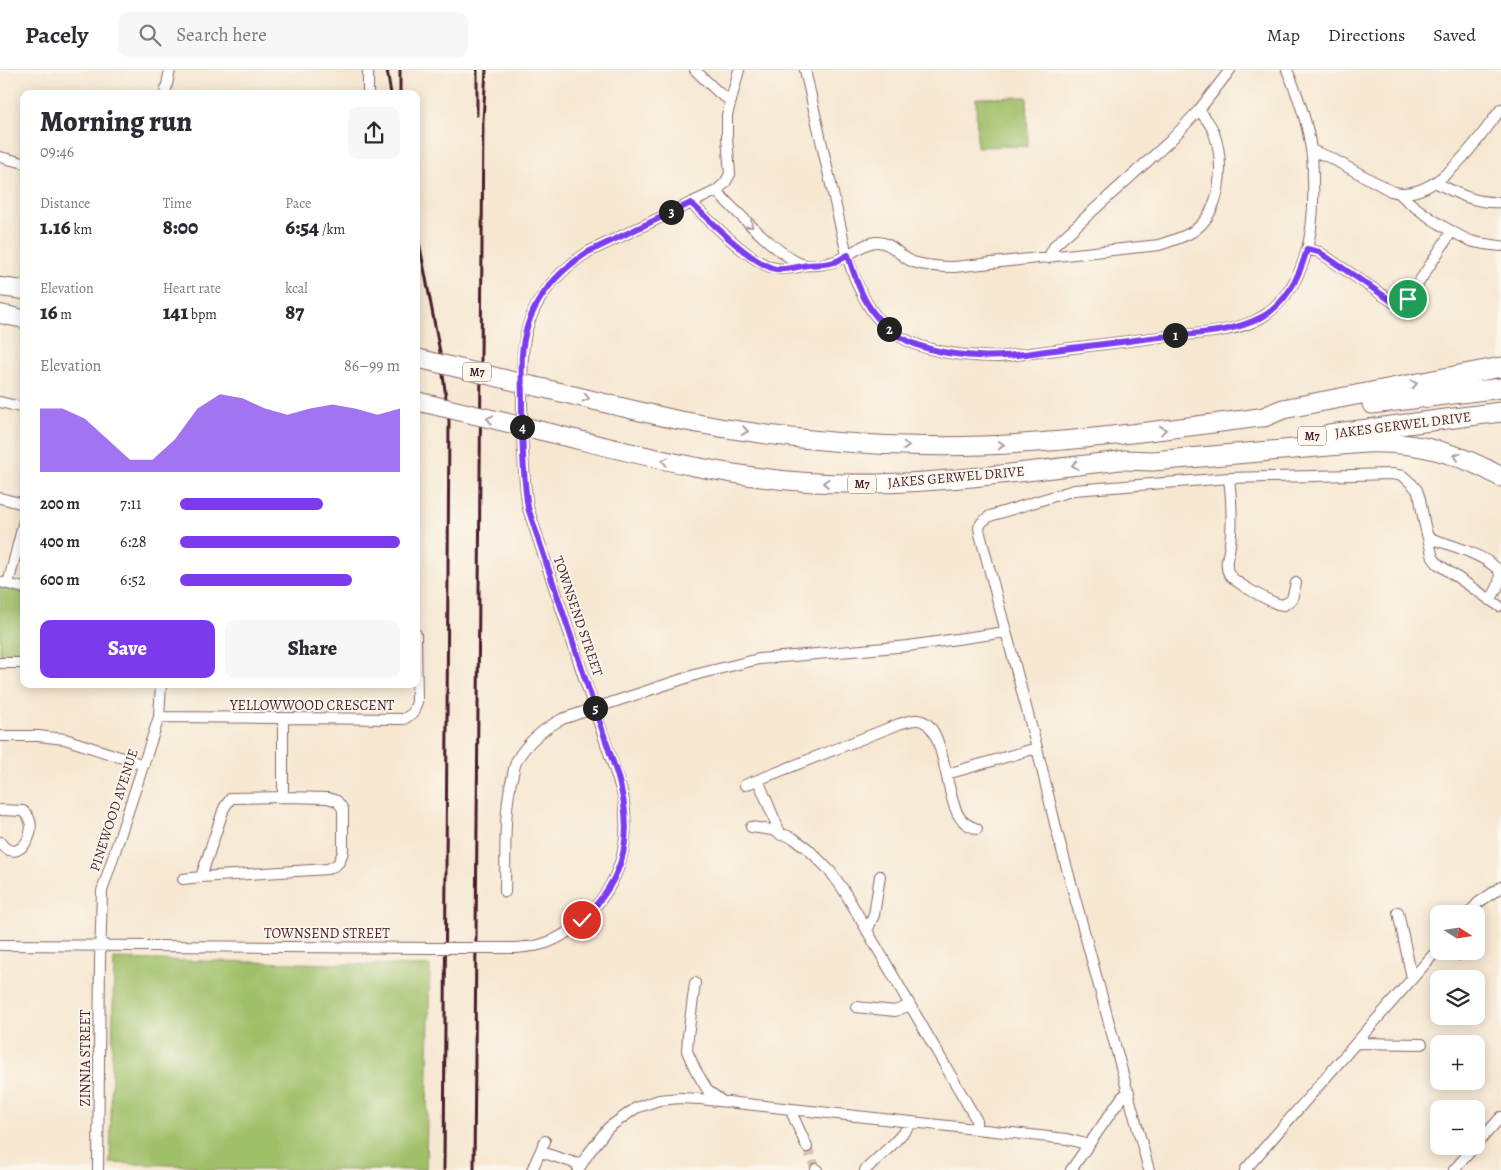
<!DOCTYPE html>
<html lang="en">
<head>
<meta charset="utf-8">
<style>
	body { margin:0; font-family:Alegreya,serif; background:#f7f7f7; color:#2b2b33; height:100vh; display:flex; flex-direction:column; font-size:19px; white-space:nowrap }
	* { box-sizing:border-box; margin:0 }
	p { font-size:16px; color:#7c7c81 }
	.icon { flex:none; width:28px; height:28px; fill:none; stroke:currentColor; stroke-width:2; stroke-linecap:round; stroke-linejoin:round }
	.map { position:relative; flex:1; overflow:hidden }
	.details { position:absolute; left:20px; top:20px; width:400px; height:598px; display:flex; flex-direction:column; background:#fff; border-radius:10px; box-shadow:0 2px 12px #0003 }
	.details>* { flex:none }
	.needle { width:32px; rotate:102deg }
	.buttons { position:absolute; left:1430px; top:835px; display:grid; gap:10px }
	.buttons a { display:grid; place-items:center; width:55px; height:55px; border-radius:10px; background:#fff; box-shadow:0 2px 12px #0003; font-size:25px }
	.pin { position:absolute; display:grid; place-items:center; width:42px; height:42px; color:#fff; margin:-21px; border:2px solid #fff; border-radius:50%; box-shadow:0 1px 5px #0007 }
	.km { position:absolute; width:25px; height:25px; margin:-12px; border-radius:50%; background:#222; color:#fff; font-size:14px; line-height:25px; text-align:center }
	.round { display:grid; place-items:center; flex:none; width:52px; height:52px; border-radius:10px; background:#f7f7f7 }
	.summary { display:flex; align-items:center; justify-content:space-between; height:85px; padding:0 20px }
	h1 { font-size:28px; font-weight:800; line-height:38px }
	.figures { display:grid; grid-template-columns:repeat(3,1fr); gap:8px; height:85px; padding:5px 20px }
	.figures div { display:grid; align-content:center }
	.figures b { font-size:21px; font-weight:800 }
	.figures small { font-size:14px; font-weight:400 }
	.figures p { font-size:14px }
	.chart { height:140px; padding:10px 20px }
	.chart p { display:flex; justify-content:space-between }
	.chart svg { width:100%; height:90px; margin-top:5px; fill:#7c3aed; opacity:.7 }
	.button { display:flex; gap:10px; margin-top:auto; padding:10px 20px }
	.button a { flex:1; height:58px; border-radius:10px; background:#7c3aed; color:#fff; font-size:20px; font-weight:800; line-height:58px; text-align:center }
	.button a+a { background:#f7f7f7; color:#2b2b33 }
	ul { padding:0 20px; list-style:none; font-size:16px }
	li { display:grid; grid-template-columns:80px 60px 1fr; align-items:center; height:38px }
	li i { height:12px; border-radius:6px; background:#7c3aed }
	header { display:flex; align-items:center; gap:30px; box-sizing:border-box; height:70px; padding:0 25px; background:#fff; border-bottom:1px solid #e1e1e2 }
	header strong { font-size:24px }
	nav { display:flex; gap:28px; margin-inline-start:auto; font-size:18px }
	.search { width:350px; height:45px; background:#f7f7f7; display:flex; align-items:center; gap:12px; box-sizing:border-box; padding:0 18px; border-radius:10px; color:#7c7c81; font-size:19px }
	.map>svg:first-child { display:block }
	.green { fill:#9fbf67; stroke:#746f49 }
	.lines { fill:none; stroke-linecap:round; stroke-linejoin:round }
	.minor-tunnel { stroke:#d4bfb0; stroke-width:10; stroke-dasharray:10 5; stroke-linecap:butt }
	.minor-casing { stroke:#866565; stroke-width:12 }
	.trunk-casing { stroke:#866565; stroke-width:20 }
	.motorway-casing { stroke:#866565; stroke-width:21 }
	.minor { stroke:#fff; stroke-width:10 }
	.trunk { stroke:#fff; stroke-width:18 }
	.motorway { stroke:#fff; stroke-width:19 }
	.rail { stroke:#4a1f2b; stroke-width:3 }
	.minor-bridge-casing { stroke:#866565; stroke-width:12; stroke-linecap:butt }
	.trunk-bridge-casing { stroke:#866565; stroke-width:20; stroke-linecap:butt }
	.minor-bridge { stroke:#fff; stroke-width:10 }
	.trunk-bridge { stroke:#fff; stroke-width:18 }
	.oneway { stroke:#ae9aa0 }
	.route-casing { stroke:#fff; stroke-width:10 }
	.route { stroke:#7c3aed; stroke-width:6 }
	.labels { text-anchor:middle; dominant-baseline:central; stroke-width:4; stroke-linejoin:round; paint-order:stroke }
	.shield { fill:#fbf7ec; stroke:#7f6065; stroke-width:1 }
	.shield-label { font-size:12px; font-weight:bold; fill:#4a1f2b }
	.street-label { font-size:14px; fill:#4a1f2b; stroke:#fbf7ec }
</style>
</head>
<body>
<header>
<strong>Pacely</strong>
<div class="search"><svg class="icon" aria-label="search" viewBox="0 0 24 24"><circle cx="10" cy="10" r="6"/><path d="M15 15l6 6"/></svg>Search here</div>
<nav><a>Map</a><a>Directions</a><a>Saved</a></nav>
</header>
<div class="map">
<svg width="1501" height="1100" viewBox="0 0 1501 1100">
	<rect width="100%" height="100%" fill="#fbf7ec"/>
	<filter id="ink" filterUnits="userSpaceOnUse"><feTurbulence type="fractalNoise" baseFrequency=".02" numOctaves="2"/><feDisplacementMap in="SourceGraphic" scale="10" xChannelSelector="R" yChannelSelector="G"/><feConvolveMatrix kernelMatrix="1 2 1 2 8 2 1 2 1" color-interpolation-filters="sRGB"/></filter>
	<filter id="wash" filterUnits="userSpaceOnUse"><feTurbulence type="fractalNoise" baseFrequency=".0096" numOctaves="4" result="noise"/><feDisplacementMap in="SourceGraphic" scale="20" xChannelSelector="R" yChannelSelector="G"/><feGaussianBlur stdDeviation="1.12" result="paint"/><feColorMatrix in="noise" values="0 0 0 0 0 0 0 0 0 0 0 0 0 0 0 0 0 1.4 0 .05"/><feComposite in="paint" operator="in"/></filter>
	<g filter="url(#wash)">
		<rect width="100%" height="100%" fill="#f6e7d1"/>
		<path class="green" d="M1027,27L1028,76L977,77L976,28Z
			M0,517L24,523V589H0Z
			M114,889L430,896L426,1100H197L195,1096L110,1093Z"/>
	</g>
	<g filter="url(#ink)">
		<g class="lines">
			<path class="minor-tunnel" d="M807,1077L816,1099"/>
			<defs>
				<path id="minor" d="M695,0L719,23L731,31
					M805,0L847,185C853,205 860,224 872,241C899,281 955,286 999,287L1169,266C1199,264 1241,262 1265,245C1308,214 1315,159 1313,110C1313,100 1313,90 1311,80C1308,55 1297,23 1287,0
					M165,24L170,0
					M368,24V0
					M1311,80L1331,88L1391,121C1436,135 1478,69 1501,39
					M0,87L24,93
					M1435,112C1456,123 1476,134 1501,132
					M716,121C732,137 785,193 806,195C813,196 825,194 832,192C847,189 862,172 877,172C892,172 900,187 913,192C926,196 941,197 954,197L1159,175C1170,171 1182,168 1192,162C1222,143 1225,94 1214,63C1211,54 1205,48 1199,40
					M1400,124C1415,139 1451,163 1471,171C1480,174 1491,175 1501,176
					M691,133C709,150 752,194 775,198C786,200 795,198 806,195
					M1307,179L1319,182L1393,232L1402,233L1408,229L1452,161
					M1048,188L1055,175L1170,71L1199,40L1230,0
					M0,332L24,338
					M1229,408C1232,433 1233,457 1229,481C1227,489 1225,497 1229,504C1235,513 1267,530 1278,534L1284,535L1292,529L1296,513
					M0,428L24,434
					M1429,468C1450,475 1487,485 1500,502C1500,514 1497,521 1489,530
					M0,512L24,518
					M8,514L24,451
					M0,593H24
					M159,647L404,649L413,643L417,632L416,564
					M0,666H38L65,669L144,695
					M947,704L1037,678
					M758,710L781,765
					M745,715L899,654C907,652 914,648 922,651C946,659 945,730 961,749C965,754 970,756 977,759
					M283,727V649
					M0,740L23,741C44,756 18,799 0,772
					M751,757L772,760L793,768L807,778L830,801L843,819L976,1049V1059
					M183,809L201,807L328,799L336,795L339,792L343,782V739L337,731L328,728L283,727L231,728L224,738L201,807
					M505,822C506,784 503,741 513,704C514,699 515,694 517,690C528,671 543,659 562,649L698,604L759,589L908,576L1006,562
					M1398,842L1412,908
					M1468,844L1478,833L1501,817
					M867,861L874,845L880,806
					M0,875L436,878
					M515,878C523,877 531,877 539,875C556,871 572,860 585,848C621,812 631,774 623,725L528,438C523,404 522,370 522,335C522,318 522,302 523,285C525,240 551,206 588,182L716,121L725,113L730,104L727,67V45L739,0
					M1456,881L1459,885
					M695,913L688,966L687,981L695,999L708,1021L722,1031
					M856,937L895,941L910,935
					M1356,973L1422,974
					M790,1039L807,1077
					M1476,1075L1501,1047
					M541,1082L581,1095
					M816,1099L817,1100
					M98,1100L100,890L102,821L159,647L161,614
					M532,1100L545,1071
					M578,1100L588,1084L608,1058L636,1038L659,1030L680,1028L700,1029L1067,1069L1089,1075
					M865,1100L892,1075L913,1052
					M1071,1100L1122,1027L1129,1022
					M1149,1100L1056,758L1037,678L980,464L979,457L982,452L990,446L1074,420L1229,408L1392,404L1403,406L1412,414L1417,420L1420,429L1424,452L1433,488L1438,494L1499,536
					M1245,1100L1439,878
					M1454,1100L1475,1076"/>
				<path id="trunk" d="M0,217L24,220
					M0,244L24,249
					M538,317C585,328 631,340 678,350C760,366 842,375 925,376C1039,378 1151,361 1264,347
					M538,360C626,381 715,406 806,412C912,419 1018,402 1124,390"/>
				<path id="motorway" d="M1372,334L1501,318
					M1264,347L1283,339L1501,297
					M1329,364L1501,342
					M1124,390L1153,391L1365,373C1413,371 1460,383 1501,407"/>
			</defs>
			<use href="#minor" class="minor-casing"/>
			<use href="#trunk" class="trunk-casing"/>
			<use href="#motorway" class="motorway-casing"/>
			<use href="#minor" class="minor"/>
			<use href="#trunk" class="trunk"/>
			<use href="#motorway" class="motorway"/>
			<path class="rail" d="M387,0L391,24
				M400,24V0
				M477,45V0
				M416,156L440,282L449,351L444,1100
				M474,1100L482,174L483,50L486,0"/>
			<defs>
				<path id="minor-bridge" d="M436,878H515"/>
				<path id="trunk-bridge" d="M416,288L538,317
					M416,331L538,360"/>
			</defs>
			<use href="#minor-bridge" class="minor-bridge-casing"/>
			<use href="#trunk-bridge" class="trunk-bridge-casing"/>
			<use href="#minor-bridge" class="minor-bridge"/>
			<use href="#trunk-bridge" class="trunk-bridge"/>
		</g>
		<defs><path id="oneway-chevron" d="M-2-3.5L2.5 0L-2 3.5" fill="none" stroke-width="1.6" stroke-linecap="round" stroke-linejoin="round" transform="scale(1.25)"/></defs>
		<g class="oneway">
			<use href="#oneway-chevron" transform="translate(750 155) rotate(42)"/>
			<use href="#oneway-chevron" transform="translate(1414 314) rotate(-11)"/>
			<use href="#oneway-chevron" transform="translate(586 328) rotate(13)"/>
			<use href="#oneway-chevron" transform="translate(490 349) rotate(-167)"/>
			<use href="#oneway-chevron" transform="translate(1163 360) rotate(-7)"/>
			<use href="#oneway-chevron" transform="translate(745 361) rotate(8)"/>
			<use href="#oneway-chevron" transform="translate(1001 375) rotate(-2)"/>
			<use href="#oneway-chevron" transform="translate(906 376) rotate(2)"/>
			<use href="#oneway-chevron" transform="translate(1457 386) rotate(-161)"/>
			<use href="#oneway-chevron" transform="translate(665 391) rotate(-167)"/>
			<use href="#oneway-chevron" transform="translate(1075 395) rotate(173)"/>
			<use href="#oneway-chevron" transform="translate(826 413) rotate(-177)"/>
		</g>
	</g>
	<g class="lines" filter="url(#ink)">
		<defs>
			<path id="route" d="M582,850C627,807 635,763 617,704L528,438C523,405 522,373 522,339C522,321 521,303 522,285C525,240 551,206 588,182L691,133C709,150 753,195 776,199C788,200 796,197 807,195C816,194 826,195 834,192C839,191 843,187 848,185C859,222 871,253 908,271C929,281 956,285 978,286C1001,288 1024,284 1046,281C1071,278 1096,275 1121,272C1138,270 1154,267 1170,266C1201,263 1234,262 1262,247C1287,233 1300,205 1307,179L1319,182L1393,232L1402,234L1408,229"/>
		</defs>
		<use href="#route" class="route-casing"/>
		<use href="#route" class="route"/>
	</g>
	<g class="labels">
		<g class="shield">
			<rect x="463" y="292.5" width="28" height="19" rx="4"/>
			<rect x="1298" y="356.5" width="28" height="19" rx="4"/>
			<rect x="848" y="404.5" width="28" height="19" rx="4"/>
		</g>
		<g class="shield-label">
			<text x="477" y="302">M7</text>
			<text x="1312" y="366">M7</text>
			<text x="862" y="414">M7</text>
		</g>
		<g class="street-label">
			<text transform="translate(1403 355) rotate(-7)">JAKES GERWEL DRIVE</text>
			<text transform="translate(956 407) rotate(-5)">JAKES GERWEL DRIVE</text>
			<text transform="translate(578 546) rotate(71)">TOWNSEND STREET</text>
			<text x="312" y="635">YELLOWWOOD CRESCENT</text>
			<text transform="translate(114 740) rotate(-72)">PINEWOOD AVENUE</text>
			<text x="327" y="863">TOWNSEND STREET</text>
			<text transform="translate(85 988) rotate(-90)">ZINNIA STREET</text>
		</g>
	</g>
</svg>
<div class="buttons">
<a><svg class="needle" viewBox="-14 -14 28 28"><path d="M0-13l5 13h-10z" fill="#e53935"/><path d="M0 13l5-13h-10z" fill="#7c7c81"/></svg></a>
<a><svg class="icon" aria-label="layers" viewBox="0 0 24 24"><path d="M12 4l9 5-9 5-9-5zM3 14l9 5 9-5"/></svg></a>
<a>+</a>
<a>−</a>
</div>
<div class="pin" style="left:1408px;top:229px;background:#1e9e55"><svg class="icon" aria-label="arrive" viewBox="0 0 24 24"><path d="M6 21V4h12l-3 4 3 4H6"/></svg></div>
<div class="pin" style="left:582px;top:850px;background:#d93025"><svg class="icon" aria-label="check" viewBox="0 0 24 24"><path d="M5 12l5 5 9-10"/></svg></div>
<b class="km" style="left:1175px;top:265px">1</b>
<b class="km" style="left:889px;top:259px">2</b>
<b class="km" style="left:671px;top:142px">3</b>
<b class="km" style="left:522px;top:357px">4</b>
<b class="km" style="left:595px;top:638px">5</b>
<section class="details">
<div class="summary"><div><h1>Morning run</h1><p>09:46</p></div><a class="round"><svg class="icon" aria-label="share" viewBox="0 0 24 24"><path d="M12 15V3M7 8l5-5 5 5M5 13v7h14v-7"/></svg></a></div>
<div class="figures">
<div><p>Distance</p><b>1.16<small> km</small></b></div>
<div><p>Time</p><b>8:00</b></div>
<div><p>Pace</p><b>6:54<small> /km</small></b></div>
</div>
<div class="figures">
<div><p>Elevation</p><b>16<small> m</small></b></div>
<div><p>Heart rate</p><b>141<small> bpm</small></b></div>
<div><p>kcal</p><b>87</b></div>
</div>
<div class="chart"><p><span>Elevation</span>86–99 m</p>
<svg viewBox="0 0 160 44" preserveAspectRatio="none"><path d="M0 44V13L10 13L20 18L30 28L40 38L50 38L60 28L70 13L80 6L90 8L100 13L110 16L120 13L130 11L140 13L150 16L160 13V44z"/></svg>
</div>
<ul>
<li><b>200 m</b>7:11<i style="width:65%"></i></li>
<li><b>400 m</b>6:28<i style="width:100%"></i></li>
<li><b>600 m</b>6:52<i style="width:78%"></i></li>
</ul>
<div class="button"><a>Save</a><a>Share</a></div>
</section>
</div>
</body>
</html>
